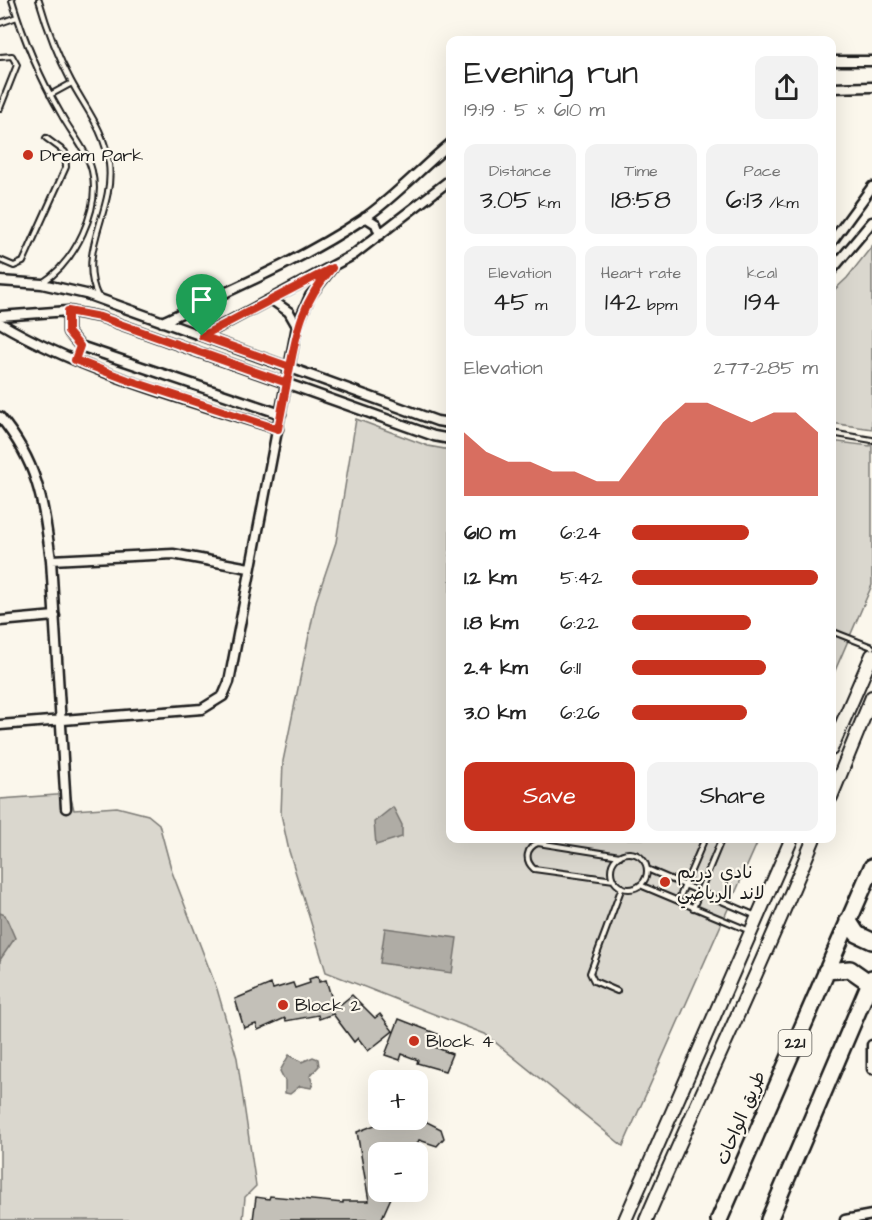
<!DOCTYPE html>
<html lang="en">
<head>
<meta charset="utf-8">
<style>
	body { margin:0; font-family:"Architects Daughter","Playpen Sans Arabic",sans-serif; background:#f2f2f2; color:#222; height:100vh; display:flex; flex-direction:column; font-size:22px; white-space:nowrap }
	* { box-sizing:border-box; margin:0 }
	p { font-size:20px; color:#767676 }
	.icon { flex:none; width:33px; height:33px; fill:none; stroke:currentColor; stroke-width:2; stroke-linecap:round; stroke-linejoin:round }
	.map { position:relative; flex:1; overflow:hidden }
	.drawer { position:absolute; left:446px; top:36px; width:390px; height:807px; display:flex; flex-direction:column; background:#fff; border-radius:12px; box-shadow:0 6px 24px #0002 }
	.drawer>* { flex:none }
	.tools { position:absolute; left:368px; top:1070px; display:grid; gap:12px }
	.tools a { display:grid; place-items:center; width:60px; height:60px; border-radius:12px; background:#fff; box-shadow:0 6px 24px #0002; font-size:30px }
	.pin { position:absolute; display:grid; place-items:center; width:51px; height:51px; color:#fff; margin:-62px -26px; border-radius:50% 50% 50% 0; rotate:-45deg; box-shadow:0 0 6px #0007 }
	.pin .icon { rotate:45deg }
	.round { display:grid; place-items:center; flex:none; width:63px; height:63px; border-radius:12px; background:#f2f2f2 }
	.head { display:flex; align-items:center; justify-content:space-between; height:102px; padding:0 18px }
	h1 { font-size:33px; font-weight:600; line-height:45px }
	.stats { display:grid; grid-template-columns:repeat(3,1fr); gap:9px; height:102px; padding:6px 18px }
	.stats div { display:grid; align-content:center; border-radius:12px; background:#f2f2f2; text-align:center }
	.stats b { font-size:26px; font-weight:600 }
	.stats small { font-size:16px; font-weight:400 }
	.stats p { font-size:16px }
	.chart { height:168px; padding:12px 18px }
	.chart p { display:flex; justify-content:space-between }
	.chart svg { width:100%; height:108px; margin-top:6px; fill:#c8321e; opacity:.7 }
	.button { display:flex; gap:12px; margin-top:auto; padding:12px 18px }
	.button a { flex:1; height:69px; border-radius:12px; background:#c8321e; color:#fff; font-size:24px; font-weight:600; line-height:69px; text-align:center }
	.button a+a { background:#f2f2f2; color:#222 }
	ul { padding:0 18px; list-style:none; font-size:20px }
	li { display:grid; grid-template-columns:96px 72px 1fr; align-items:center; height:45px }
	li i { height:15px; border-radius:8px; background:#c8321e }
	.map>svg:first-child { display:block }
	.green { fill:#dad7ce; stroke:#7b7a75; stroke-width:1.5 }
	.water { fill:#afaca5; stroke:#74726e; stroke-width:1.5 }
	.building { fill:#c3c0b8; stroke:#1c1c1c; stroke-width:1.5 }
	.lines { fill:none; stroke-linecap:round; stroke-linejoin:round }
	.lane-casing { stroke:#1c1c1c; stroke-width:8 }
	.street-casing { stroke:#1c1c1c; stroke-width:13 }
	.secondary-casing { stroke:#1c1c1c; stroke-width:16 }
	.highway-casing { stroke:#1c1c1c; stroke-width:20 }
	.lane { stroke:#fbf7ec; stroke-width:4 }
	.street { stroke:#fbf7ec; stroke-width:8 }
	.secondary { stroke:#fbf7ec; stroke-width:12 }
	.highway { stroke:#fbf7ec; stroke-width:15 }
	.route-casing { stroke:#fff; stroke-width:12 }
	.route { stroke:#c8321e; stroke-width:8 }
	.poi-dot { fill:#c8321e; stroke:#fbf7ec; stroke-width:2 }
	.labels { text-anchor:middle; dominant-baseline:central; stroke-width:4.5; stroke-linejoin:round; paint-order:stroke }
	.shield { fill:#fbf7ec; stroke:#5f5e5a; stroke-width:1.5 }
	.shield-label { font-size:16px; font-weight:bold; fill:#1c1c1c }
	.poi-label { font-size:18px; fill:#1c1c1c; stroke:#fbf7ec; text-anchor:start }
	.street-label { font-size:18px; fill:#1c1c1c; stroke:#fbf7ec }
</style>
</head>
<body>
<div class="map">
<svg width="872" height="1220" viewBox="0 0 872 1220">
	<rect width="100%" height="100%" fill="#fbf7ec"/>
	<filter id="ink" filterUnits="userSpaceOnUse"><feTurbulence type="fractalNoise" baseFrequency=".0167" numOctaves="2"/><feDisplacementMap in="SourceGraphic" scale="12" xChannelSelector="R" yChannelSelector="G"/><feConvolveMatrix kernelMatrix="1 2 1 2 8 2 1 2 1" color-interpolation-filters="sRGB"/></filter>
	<g filter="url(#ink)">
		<path class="green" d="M872,246V429L831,423V293L847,278Z
			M356,419L428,446L450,450V838L759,839L623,1146L485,1034L326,972L289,851L281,814L283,761L316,601L336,542Z
			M872,439V585L831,680V441L870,446Z
			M70,794L74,810L117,807L148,815L159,824L172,872L217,989L237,1058L256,1186L245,1197L243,1220H0V799Z"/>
		<path class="water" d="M393,807L402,825V837L376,845L374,822Z
			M0,913L5,915L15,938L0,960Z
			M385,928L457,938L452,973L380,963Z
			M289,1055L302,1062L313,1057L318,1059L319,1066L310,1076L313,1084L311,1088L300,1086L290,1094L285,1093V1081L280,1071Z"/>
		<path class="building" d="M318,976L319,982L326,980L335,1009L352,995L375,1018L380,1014L393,1031L368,1051L358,1038L354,1042L333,1014L319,1019L318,1015L286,1021L285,1018L258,1030L256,1024L244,1028L235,999L271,984L273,989L293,983L295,988L310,983L309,979Z
			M399,1019L440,1035L435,1047L452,1054L445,1071L417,1063L418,1060L402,1054L400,1060L385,1055Z
			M390,1119H412L419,1122L421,1119L441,1129L444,1138L437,1146L419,1140L413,1152H378V1191H394L381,1220H253L256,1197L269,1199L270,1196L343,1203V1201H369L357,1132Z"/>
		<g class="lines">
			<defs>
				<path id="lane" d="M12,0C24,40 40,78 61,114C71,133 87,150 92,171C101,209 75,262 42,283
					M39,0C47,28 57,55 71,81C86,109 105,131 109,164C115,211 76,251 98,297
					M0,23L17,17
					M0,57L12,56L17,65L0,108
					M50,95L72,83
					M0,260L14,266L23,262L66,167L65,152L46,138
					M831,433L872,440
					M831,631L872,647
					M611 871a18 18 0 1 1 36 0a18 18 0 1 1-36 0Z
					M647,869L754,915
					M614,880L534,869C524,860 526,848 538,843L620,856
					M640,885L750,931
					M678,901L705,838
					M693,908L722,838
					M617,991L594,981L590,973L622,887"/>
				<path id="street" d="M831,61H872
					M831,88L872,87
					M365,217L376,224L380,235
					M831,243L872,187
					M831,271L872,222
					M0,281L42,284L86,294L437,421L450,423
					M272,300L289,312L297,326
					M68,311V332L80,346L281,414
					M0,316L68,311L100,317L434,436L450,439
					M162,322C230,290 300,261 363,219C394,198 421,168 450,144
					M0,323C85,373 184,399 278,429
					M202,336L353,255L450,180
					M0,417C39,464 43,502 51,560L66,808
					M51,560L173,554L249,568
					M0,621L55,616
					M0,725L202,709L223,696L229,682L297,326L310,296L332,268
					M872,1045V1069
					M845,1220L872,1215"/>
				<path id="secondary" d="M831,749L872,655
					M831,797L872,697
					M625,1220L792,838
					M646,1220C701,1092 762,967 814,838"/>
				<path id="highway" d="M848,920L857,934L872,941
					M826,971L850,969L870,983
					M719,1220L872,867
					M769,1220L872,978"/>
			</defs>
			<use href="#lane" class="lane-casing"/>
			<use href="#street" class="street-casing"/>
			<use href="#secondary" class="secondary-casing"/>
			<use href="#highway" class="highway-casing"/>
			<use href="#lane" class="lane"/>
			<use href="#street" class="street"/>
			<use href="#secondary" class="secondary"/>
			<use href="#highway" class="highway"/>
		</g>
	</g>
	<g class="lines" filter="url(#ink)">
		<defs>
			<path id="route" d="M202,336L290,367C286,388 282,408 278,429L128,380L75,360L80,346L68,332V311L100,317L287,383C296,336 299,305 332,268L202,336"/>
		</defs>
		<use href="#route" class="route-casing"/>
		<use href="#route" class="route"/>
	</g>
	<g class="poi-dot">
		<circle cx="28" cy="155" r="6"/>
		<circle cx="665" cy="882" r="6"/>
		<circle cx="283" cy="1005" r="6"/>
		<circle cx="414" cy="1041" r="6"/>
	</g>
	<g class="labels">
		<rect class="shield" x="778.5" y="1030" width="33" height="26" rx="4.5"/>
		<g class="shield-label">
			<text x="795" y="1043">221</text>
		</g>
		<g class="poi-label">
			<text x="40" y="155">Dream Park</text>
			<text x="677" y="872">نادي دريم<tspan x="677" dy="21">لاند الرياضي</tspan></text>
			<text x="295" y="1005">Block 2</text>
			<text x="426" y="1041">Block 4</text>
		</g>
		<g class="street-label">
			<text transform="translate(741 1118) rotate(-67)">طريق الواحات</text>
		</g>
	</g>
</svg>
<div class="tools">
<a>+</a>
<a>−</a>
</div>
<div class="pin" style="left:202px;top:336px;background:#1e9e55"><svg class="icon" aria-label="arrive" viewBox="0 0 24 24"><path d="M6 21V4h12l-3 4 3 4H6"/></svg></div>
<section class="drawer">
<div class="head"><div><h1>Evening run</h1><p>19:19 · 5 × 610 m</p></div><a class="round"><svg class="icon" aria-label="share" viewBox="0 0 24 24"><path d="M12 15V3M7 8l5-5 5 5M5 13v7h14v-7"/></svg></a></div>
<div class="stats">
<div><p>Distance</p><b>3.05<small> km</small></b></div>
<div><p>Time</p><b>18:58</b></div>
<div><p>Pace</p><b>6:13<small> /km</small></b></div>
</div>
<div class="stats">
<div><p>Elevation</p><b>45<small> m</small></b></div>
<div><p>Heart rate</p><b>142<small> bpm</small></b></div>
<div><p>kcal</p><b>194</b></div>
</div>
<div class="chart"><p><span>Elevation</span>277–285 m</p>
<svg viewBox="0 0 160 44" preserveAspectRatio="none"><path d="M0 44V18L10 26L20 30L30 30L40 34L50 34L60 38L70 38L80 26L90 14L100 6L110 6L120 10L130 14L140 10L150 10L160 18V44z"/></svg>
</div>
<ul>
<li><b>610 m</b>6:24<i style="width:63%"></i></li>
<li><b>1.2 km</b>5:42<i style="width:100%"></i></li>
<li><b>1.8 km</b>6:22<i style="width:64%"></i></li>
<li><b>2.4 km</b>6:11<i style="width:72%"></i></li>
<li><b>3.0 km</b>6:26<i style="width:62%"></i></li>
</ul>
<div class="button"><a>Save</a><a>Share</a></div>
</section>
</div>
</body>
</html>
